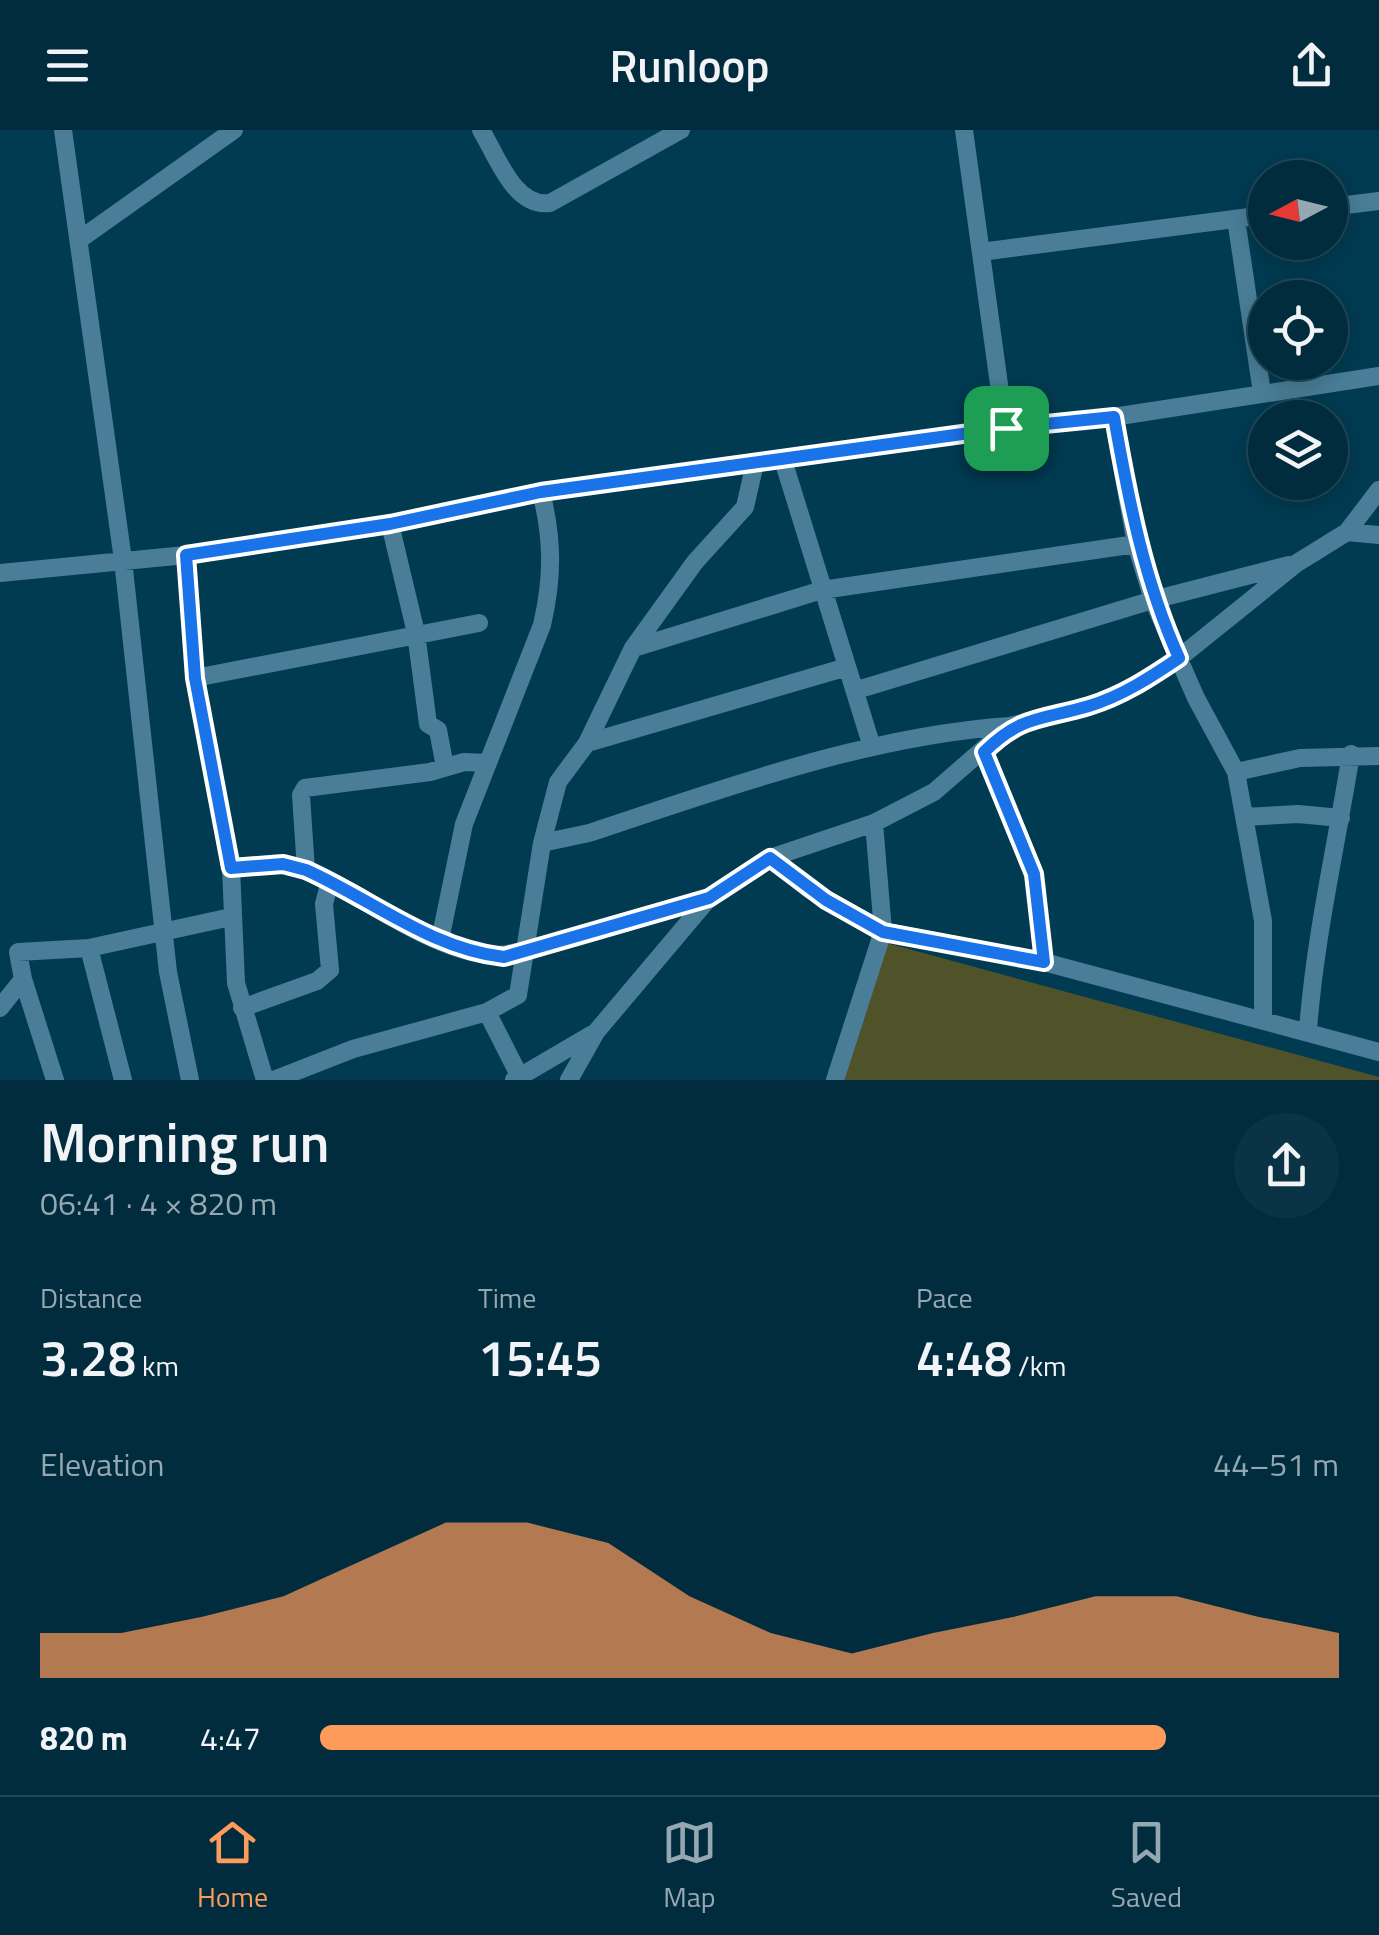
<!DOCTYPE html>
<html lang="en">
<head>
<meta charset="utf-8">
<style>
	body { margin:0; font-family:"Titillium Web",sans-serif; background:#0a3445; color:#f1f3f6; height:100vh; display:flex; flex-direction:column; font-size:38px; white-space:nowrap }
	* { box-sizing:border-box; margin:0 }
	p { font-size:32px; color:#95a7b0 }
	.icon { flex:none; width:55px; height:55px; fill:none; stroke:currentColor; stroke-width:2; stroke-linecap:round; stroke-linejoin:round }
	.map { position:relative; height:950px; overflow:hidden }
	.sheet { display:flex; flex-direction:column; background:#002c3e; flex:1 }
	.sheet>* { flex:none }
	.needle { width:65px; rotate:263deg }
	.tools { position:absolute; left:1248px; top:30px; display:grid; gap:20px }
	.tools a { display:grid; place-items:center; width:100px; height:100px; border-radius:50%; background:#002c3e; box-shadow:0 5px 25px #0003,0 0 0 2px #224858; font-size:50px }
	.pin { position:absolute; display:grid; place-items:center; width:85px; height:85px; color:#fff; margin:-42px; border-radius:20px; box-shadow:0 5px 15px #0006 }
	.round { display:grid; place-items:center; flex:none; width:105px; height:105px; border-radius:52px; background:#0a3445 }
	.overview { display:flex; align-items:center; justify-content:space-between; height:170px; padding:0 40px }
	h1 { font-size:55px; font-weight:600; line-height:75px }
	.stats { display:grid; grid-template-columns:repeat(3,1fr); gap:15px; height:170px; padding:10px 40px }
	.stats div { display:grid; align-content:center }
	.stats b { font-size:50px; font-weight:600 }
	.stats small { font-size:28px; font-weight:400 }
	.stats p { font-size:28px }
	.chart { height:280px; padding:20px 40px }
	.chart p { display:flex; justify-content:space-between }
	.chart svg { width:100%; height:180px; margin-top:10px; fill:#ff9b5a; opacity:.7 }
	ul { padding:0 40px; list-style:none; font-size:32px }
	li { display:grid; grid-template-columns:160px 120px 1fr; align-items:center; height:75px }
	li i { height:25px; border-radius:12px; background:#ff9b5a }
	header { display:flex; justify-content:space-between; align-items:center; height:130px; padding:0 40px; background:#002c3e; font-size:45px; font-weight:600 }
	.dock { display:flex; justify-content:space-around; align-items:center; height:140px; border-top:2px solid #224858; background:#002c3e; font-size:28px; color:#95a7b0 }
	.dock a { display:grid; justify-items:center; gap:5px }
	.dock .active { color:#ff9b5a }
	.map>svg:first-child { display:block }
	.green { fill:#50532a }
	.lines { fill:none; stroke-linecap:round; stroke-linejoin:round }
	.minor { stroke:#4a7e98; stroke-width:18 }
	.route-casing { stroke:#fff; stroke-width:20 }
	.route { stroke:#1a73e8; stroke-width:12 }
</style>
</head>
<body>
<header><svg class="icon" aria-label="menu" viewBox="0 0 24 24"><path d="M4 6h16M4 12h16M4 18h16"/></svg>Runloop<svg class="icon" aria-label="share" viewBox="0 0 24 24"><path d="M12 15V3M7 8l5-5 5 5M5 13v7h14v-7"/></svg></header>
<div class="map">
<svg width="1379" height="950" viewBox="0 0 1379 950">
	<rect width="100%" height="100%" fill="#003b52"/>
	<path class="green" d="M872,809L1379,947V950H836Z"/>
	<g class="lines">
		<path class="minor" d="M63,0L123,430L168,842L190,950
			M481,0C497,26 514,78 550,73L681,0
			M964,0L1005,298
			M1330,77L1379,71
			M1236,89L1262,263
			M79,110L234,0
			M981,122L1265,85
			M1113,287L1136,414L1153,470L1196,568L1236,642L1263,791V891
			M783,330L872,617
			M390,394L416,503L428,594L438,600L445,637
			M1347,402L1379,405
			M186,425L195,548L231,738L236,853L265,950
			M0,443L186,425L390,394L541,362L1005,298L1113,287L1379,246
			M634,518L822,460L1136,414
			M195,548L479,493
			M857,560L1153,470L1289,435
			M587,613L847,537
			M984,621L1034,744L1044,832
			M1236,642L1300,628L1379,626
			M1244,687L1298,684L1341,688
			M542,713L589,703C725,658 866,606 1010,596
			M770,728L810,760L883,801L1044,832L1379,922
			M231,738L283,734L306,740C364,766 422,815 486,825C517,830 667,779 709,768
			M306,740L301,665L305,658L430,642L464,632L488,633
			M440,810L464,694L542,495C553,448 553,409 541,362
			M89,818L123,950
			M23,849L55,950
			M0,878L23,849L18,822L89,818L231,787
			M242,878L317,851L330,840L324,774L330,751
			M487,882L520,947
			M1308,900C1315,807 1336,717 1351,624
			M274,950L353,919L487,882L518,865L542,713L558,652L587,613L633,518L695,432L745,377L755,333
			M514,950L596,902L709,768L770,728L874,693L934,662L1010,596L1091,575L1137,556L1179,528L1297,433L1347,402L1379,360
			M569,950L596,902
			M835,950L883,801L874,693"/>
	</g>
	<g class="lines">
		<defs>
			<path id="route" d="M1114,287C1129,372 1144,450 1179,528C1151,547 1122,566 1089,576C1042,590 1021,585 984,622L1034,744L1044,832L883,802L826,770L770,728L709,768L504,827C431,819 371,769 306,740L283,734L231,738L195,548L186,425L390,394L541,362L1006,298Z"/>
		</defs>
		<use href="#route" class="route-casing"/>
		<use href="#route" class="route"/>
	</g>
</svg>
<div class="tools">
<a><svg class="needle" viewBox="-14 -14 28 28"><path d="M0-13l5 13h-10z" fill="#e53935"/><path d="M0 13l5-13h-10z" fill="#95a7b0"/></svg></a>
<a><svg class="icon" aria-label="locate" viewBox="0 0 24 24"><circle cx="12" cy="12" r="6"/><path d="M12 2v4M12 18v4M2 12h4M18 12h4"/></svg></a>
<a><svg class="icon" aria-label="layers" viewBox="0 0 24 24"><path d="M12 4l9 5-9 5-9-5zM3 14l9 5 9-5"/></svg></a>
</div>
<div class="pin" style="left:1006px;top:298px;background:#1e9e55"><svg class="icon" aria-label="arrive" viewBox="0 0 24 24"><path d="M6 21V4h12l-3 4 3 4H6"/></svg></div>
</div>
<section class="sheet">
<div class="overview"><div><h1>Morning run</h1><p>06:41 · 4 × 820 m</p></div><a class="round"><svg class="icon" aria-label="share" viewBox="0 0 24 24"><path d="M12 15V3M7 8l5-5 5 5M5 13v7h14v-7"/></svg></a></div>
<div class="stats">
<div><p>Distance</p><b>3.28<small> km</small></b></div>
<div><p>Time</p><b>15:45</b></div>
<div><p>Pace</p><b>4:48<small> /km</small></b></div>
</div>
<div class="chart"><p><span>Elevation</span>44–51 m</p>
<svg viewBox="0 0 160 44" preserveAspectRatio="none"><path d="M0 44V33L10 33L20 29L30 24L40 15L50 6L60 6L70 11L80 24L90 33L100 38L110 33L120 29L130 24L140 24L150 29L160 33V44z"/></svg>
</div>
<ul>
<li><b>820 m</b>4:47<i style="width:83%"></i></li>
</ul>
</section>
<nav class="dock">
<a class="active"><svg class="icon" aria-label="home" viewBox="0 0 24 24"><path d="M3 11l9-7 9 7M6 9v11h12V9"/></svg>Home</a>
<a><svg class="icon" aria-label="map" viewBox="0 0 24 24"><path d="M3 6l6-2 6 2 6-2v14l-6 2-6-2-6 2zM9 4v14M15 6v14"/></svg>Map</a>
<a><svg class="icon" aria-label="saved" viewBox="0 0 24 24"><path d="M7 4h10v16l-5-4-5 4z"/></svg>Saved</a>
</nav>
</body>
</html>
